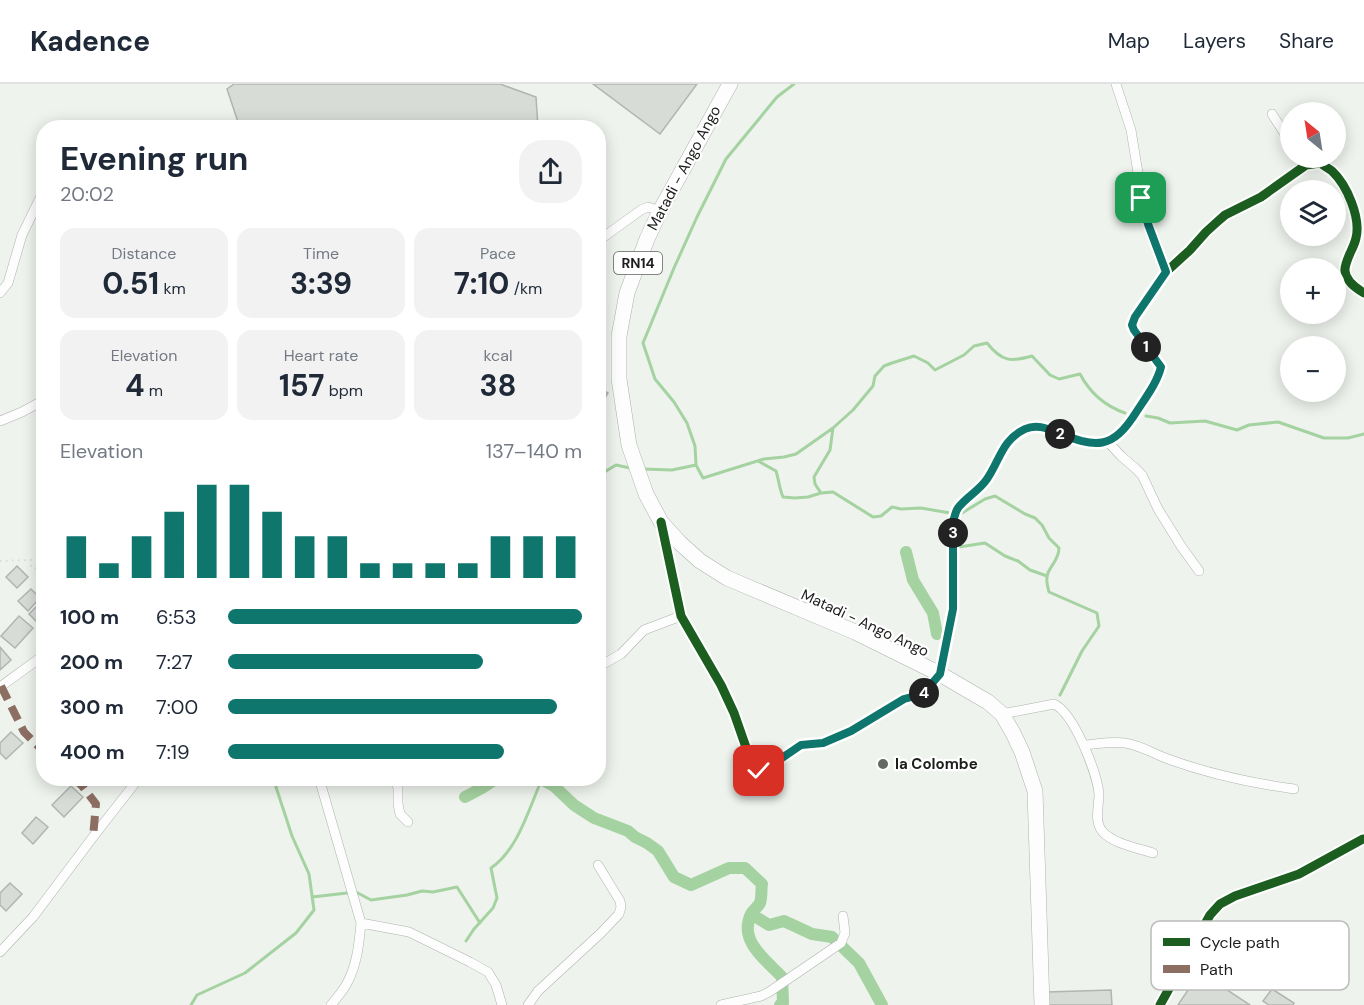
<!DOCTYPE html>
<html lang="en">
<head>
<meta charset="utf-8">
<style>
	body { margin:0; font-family:"DM Sans",sans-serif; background:#f2f2f3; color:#1f2937; height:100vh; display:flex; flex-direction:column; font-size:22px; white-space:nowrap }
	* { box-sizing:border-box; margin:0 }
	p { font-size:20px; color:#747a83 }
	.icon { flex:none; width:33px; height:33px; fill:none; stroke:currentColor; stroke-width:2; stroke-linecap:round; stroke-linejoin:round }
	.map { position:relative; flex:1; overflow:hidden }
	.details { position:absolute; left:36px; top:36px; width:570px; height:666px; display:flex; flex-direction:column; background:#fff; border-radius:24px; box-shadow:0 3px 15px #0003 }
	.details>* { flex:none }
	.needle { width:39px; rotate:330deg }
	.fabs { position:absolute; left:1280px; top:18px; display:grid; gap:12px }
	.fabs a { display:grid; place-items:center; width:66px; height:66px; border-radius:50%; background:#fff; box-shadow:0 3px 15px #0003; font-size:30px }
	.pin { position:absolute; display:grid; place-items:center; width:51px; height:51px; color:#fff; margin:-26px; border-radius:12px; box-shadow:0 3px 9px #0006 }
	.km { position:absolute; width:30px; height:30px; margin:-15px; border-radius:50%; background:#222; color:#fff; font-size:16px; line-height:30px; text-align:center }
	.round { display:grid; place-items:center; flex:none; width:63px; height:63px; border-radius:24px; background:#f2f2f3 }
	.overview { display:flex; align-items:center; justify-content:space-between; height:102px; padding:0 24px }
	h1 { font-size:33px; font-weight:700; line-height:45px }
	.metrics { display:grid; grid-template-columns:repeat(3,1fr); gap:9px; height:102px; padding:6px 24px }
	.metrics div { display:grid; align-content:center; border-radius:15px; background:#f2f2f3; text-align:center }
	.metrics b { font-size:30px; font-weight:700 }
	.metrics small { font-size:16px; font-weight:400 }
	.metrics p { font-size:16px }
	.chart { height:168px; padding:12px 24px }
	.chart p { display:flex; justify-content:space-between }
	.chart svg { width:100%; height:108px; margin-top:6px; stroke:#0f766e; stroke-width:6 }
	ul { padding:0 24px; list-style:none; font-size:20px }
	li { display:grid; grid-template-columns:96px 72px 1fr; align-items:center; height:45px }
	li i { height:15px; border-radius:8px; background:#0f766e }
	header { display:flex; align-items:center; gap:36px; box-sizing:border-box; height:84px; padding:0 30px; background:#fff; border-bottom:2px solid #e0e1e3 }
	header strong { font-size:28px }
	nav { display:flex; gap:33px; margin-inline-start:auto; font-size:21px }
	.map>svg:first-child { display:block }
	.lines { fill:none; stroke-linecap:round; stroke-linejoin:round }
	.stream { stroke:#a5d2a1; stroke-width:3 }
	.canal { stroke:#a5d2a1; stroke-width:12 }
	.building { fill:#d8dcd7; stroke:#b1b5b0; stroke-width:1.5 }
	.minor-casing { stroke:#afb3af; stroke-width:10 }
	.trunk-casing { stroke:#afb3af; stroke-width:16 }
	.path { stroke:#d9dad9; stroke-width:2; stroke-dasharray:1.5 4.5; stroke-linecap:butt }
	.minor { stroke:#fcfdfc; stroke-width:9 }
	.trunk { stroke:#fcfdfc; stroke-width:15 }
	.quiet { stroke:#8d6e63; stroke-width:8; stroke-dasharray:15 8; stroke-linecap:butt }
	.cycleway-casing { stroke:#fff; stroke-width:13 }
	.cycleway { stroke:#1b5e20; stroke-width:9 }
	.route-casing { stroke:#fff; stroke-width:12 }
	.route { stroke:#0f766e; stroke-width:8 }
	.poi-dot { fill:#656964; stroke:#fff; stroke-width:2 }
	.labels { text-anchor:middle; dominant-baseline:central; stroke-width:4.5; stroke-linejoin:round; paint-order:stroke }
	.shield { fill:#fff; stroke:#5f625f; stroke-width:1.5 }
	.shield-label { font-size:14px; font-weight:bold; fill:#1b1e1b }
	.street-label { font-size:15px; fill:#1b1e1b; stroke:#fff }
	.poi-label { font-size:15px; font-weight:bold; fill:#1b1e1b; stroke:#fff; text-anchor:start }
	.key { fill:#fff; stroke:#bbbcbb; stroke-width:1.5 }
	.key-label { font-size:16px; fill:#1b1e1b }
</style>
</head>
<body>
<header>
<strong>Kadence</strong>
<nav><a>Map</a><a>Layers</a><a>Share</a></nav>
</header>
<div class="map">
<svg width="1364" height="921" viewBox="0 0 1364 921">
	<rect width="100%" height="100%" fill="#eef3ed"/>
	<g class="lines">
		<path class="stream" d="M1146,332L1158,334L1170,339L1205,337L1237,346L1249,341L1278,338L1324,354H1348L1364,350
			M758,377L776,387C779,396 779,404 783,413L795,414L808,413L821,409L833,408L873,433L881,432L892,423L901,425L921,424L950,429
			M696,381L703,394L764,375L784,373L796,370L833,344L853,326L873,302L875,292L884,282L892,279L914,272L928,279L935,286L964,271L974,262L987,259C1002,278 1011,278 1032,272L1050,291L1059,295L1080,290C1090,309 1105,322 1125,329
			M643,385L672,386L696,381L695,362L687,339L674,318L655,295L643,259L674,184L697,133L726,75L777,13L794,0
			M598,392L616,381L630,384
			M821,409L815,400L814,393L830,366L833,344
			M962,429L985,415L995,412L1025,430L1035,434L1042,441L1049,454L1059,464C1059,479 1045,484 1047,498C1047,501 1048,504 1049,508L1097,529L1099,542L1082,567L1060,611
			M959,463L985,459L1005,472L1018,477L1030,486L1047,492
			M312,813L356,808L371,816L407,811L422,807L433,808L457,803L480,839
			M466,857L474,845L493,824L497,814L491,784C518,766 529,724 542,695
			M191,921L197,911L245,889L296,849L314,826L309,790L292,752L276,703L274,694"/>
		<path class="canal" d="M906,468L913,496L933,529L937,550
			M539,694L554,702L574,721L594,734L628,747L635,753L647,759L658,767L674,793L691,801L729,784H745L762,800C761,805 762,813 760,819C758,823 753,826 751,830C738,857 766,876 782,893L783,919L780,921
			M465,713L482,704L497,694
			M751,830L769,841L784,837L812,850L832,853L859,879L882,921"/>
	</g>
	<path class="building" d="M234,0H500L536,13L538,44H240L227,5Z
		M593,0H697L660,50Z
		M598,303L608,309L598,325Z
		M17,482L28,493L17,504L6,493Z
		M31,505L40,514L28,527L18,517Z
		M44,515V538L40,541L29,530Z
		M19,532L33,544L15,564L1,552Z
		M0,563L11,576L0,586Z
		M11,648L23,659L6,675L0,669V659Z
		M71,702L83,713L64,733L52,721Z
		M36,733L48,743L33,760L22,749Z
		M10,799L22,810L6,827L0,821V809Z
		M1200,888L1250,921H1178Z
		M1272,905L1294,919L1293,921H1269L1263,917Z
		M1111,906L1112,921H1048L1047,908Z"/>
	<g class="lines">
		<defs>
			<path id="minor" d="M1116,0L1131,46L1139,95L1141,114L1148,140L1166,188
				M1272,30L1290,58
				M598,157L641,126L648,123L660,127
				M0,209L8,199L22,151L44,106
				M0,337L22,328L44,316
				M1108,358L1121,372L1135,384L1142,391L1158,425L1181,462L1199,487
				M662,442L681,532L721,601L734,629L748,669L759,687L776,678L801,661L823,659L851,647L904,615L923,610L940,590L953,525V437C955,433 955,428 958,424C966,413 979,407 987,395C1000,376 1002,356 1026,345C1036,340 1046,344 1056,348C1097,364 1112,367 1137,327C1146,313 1157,299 1161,283L1134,246L1132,241L1135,233L1166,188L1190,166L1206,148L1217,138L1225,131L1261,113L1306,81L1320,79C1324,82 1328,84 1332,87C1347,101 1361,134 1356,154C1354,164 1346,174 1345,185C1344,196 1356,204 1364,209
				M598,583L621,570L644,546L681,532
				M0,603L44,571
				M1002,630L1054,620C1074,629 1097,689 1099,710C1099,722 1094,737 1102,747C1113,760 1138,764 1153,769
				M1084,661C1097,660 1112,657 1125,659C1140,661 1154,670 1168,675C1209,690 1251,699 1294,705
				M319,694L361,839C359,860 357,882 346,901C342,908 336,915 331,921
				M394,694L398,704V720L400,730L408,738
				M361,839L409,848L470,878L488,888L496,901L502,921
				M0,868L33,833L93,753L139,694
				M528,921L538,907L601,849L619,830L621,823L620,817L598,781
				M721,921L761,912L769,908L841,859L845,849L843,832
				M1160,921L1210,831L1220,820L1235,812L1299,790L1363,755"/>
			<path id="trunk" d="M730,0L660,127L647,155L627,209L619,252V295L629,361L646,410L661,438L680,459L700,477L727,494L855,548L940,590L988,618L1002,630L1013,649L1022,668L1035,707L1042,921"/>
		</defs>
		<use href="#minor" class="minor-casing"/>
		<use href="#trunk" class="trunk-casing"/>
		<path class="path" d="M0,477L31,476V483L38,485L44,500"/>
		<use href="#minor" class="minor"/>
		<use href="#trunk" class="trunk"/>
		<path class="quiet" d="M1,602L24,648L44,668
			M74,694L83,703L96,720L93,753"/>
		<defs>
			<path id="cycleway" d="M661,438L681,532L721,601L734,629L748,669L759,687L776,678L801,661L823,659L851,647L904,615L923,610L940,590L953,525V437C955,433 955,428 958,424C966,413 979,407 987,395C1000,376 1002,356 1026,345C1036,340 1046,344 1056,348C1097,364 1112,367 1137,327C1146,313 1157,299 1161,283L1134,246L1132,241L1135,233L1166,188L1190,166L1206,148L1217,138L1225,131L1261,113L1306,81L1320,79C1324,82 1328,84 1332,87C1347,101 1361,134 1356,154C1354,164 1346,174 1345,185C1344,196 1356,204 1364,209
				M1160,921L1210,831L1220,820L1235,812L1299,790L1363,755"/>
		</defs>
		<use href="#cycleway" class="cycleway-casing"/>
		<use href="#cycleway" class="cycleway"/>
	</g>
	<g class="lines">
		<defs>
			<path id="route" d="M759,687L776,678L801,661L823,659L851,647L904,615L923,610L940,590L953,525V437C955,433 955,428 958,424C966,413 979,407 987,395C1000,376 1002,356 1025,345C1036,340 1046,344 1056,348C1096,364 1112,367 1137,327C1146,313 1157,299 1161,283L1134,246L1132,241L1135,233L1166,188L1148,140L1141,114"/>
		</defs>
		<use href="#route" class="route-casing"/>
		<use href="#route" class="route"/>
	</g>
	<circle class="poi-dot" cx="883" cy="680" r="6"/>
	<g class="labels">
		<rect class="shield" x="614" y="168" width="48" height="22" rx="4.5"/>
		<g class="shield-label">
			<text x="638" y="179">RN14</text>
		</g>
		<g class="street-label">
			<text transform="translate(684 84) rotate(-62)">Matadi - Ango Ango</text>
			<text transform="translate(865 539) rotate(25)">Matadi - Ango Ango</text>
		</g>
		<g class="poi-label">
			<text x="895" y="680">la Colombe</text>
		</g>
	</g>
	<rect x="1151" y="837" width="198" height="69" rx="9" class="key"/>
	<rect x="1163" y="854" width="27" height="8" fill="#1b5e20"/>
	<rect x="1163" y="881" width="27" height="8" fill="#8d6e63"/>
	<g class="key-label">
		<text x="1200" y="864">Cycle path</text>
		<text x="1200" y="891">Path</text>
	</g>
</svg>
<div class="fabs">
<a><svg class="needle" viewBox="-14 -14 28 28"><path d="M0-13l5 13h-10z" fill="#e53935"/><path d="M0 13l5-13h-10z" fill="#747a83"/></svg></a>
<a><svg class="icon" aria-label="layers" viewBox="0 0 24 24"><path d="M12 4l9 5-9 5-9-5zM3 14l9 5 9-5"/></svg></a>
<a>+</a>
<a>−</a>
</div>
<div class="pin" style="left:1141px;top:114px;background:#1e9e55"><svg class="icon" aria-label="arrive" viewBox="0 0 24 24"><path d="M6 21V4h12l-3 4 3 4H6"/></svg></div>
<div class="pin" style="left:759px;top:687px;background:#d93025"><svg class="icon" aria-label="check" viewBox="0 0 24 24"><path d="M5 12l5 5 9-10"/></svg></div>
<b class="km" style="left:1146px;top:263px">1</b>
<b class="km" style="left:1060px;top:350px">2</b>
<b class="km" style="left:953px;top:449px">3</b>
<b class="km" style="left:924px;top:609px">4</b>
<section class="details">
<div class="overview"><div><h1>Evening run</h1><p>20:02</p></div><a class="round"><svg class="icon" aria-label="share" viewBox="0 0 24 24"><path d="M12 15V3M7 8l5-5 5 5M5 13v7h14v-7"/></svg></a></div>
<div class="metrics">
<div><p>Distance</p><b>0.51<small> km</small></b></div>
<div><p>Time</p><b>3:39</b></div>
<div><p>Pace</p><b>7:10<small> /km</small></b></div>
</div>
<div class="metrics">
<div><p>Elevation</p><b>4<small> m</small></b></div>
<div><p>Heart rate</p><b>157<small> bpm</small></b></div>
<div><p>kcal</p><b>38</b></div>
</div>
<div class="chart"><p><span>Elevation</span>137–140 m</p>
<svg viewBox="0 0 160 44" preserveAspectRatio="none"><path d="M5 44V27M15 44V38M25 44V27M35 44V17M45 44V6M55 44V6M65 44V17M75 44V27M85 44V27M95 44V38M105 44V38M115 44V38M125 44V38M135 44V27M145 44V27M155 44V27"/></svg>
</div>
<ul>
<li><b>100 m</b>6:53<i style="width:100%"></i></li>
<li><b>200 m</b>7:27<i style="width:72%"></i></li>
<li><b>300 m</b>7:00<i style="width:93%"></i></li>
<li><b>400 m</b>7:19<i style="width:78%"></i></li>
</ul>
</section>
</div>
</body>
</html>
